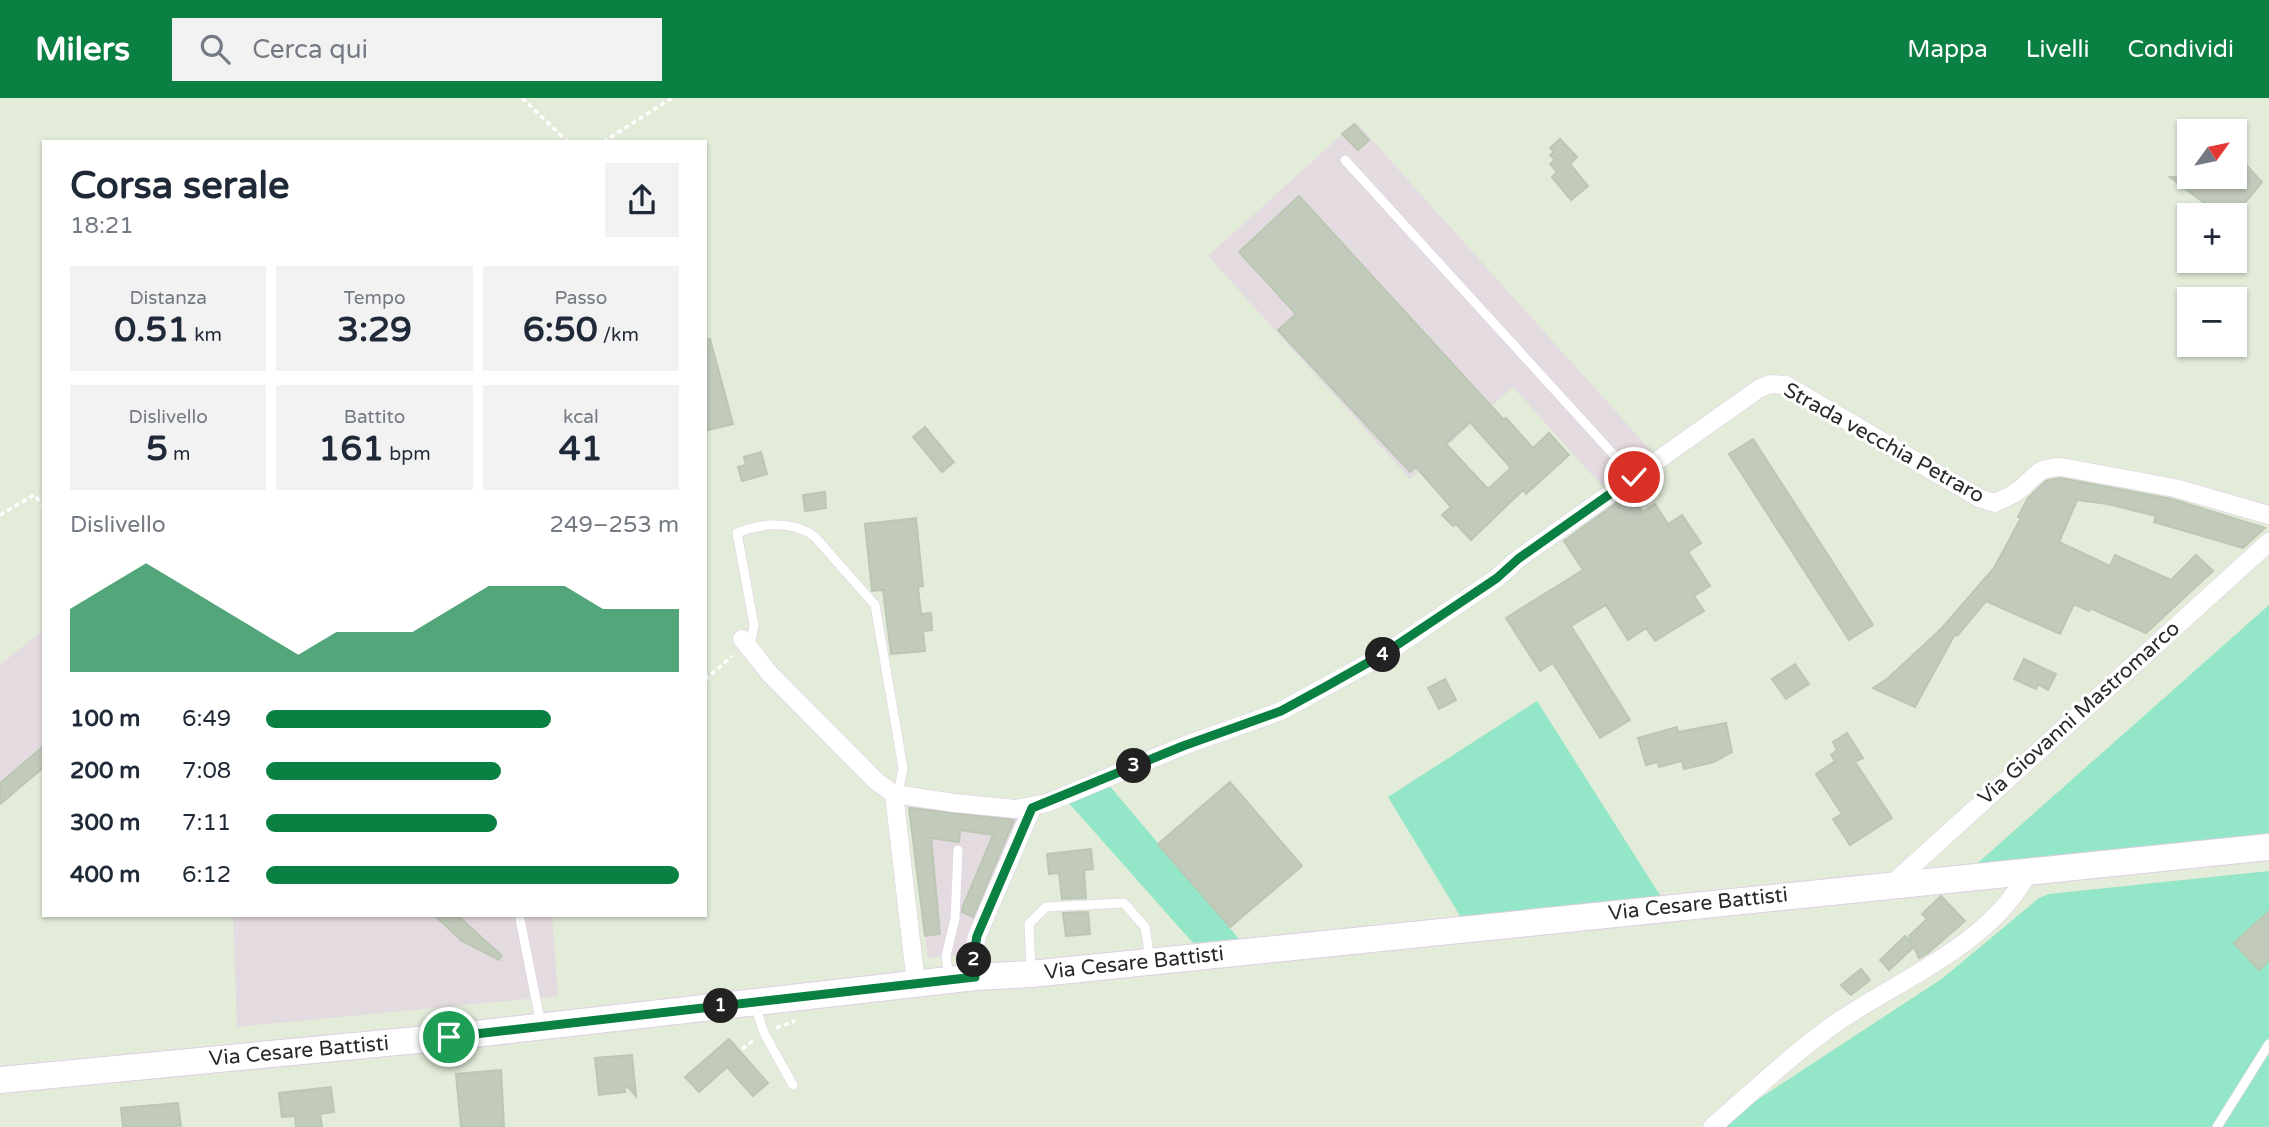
<!DOCTYPE html>
<html lang="it">
<head>
<meta charset="utf-8">
<style>
	body { margin:0; font-family:"Varela Round",sans-serif; background:#f2f2f3; color:#1f2937; height:100vh; display:flex; flex-direction:column; font-size:26px; white-space:nowrap }
	* { box-sizing:border-box; margin:0 }
	p { font-size:23px; color:#747a83 }
	.icon { flex:none; width:38px; height:38px; fill:none; stroke:currentColor; stroke-width:2; stroke-linecap:round; stroke-linejoin:round }
	.map { position:relative; flex:1; overflow:hidden }
	.side { position:absolute; left:42px; top:42px; width:665px; height:777px; display:flex; flex-direction:column; background:#fff; border-radius:0px; box-shadow:0 2px 5px #0004 }
	.side>* { flex:none }
	.needle { width:46px; rotate:57deg }
	.fabs { position:absolute; left:2177px; top:21px; display:grid; gap:14px }
	.fabs a { display:grid; place-items:center; width:70px; height:70px; border-radius:0px; background:#fff; box-shadow:0 2px 5px #0004; font-size:35px }
	.pin { position:absolute; display:grid; place-items:center; width:60px; height:60px; color:#fff; margin:-30px; border:4px solid #fff; border-radius:50%; box-shadow:0 2px 7px #0007 }
	.km { position:absolute; width:35px; height:35px; margin:-18px; border-radius:50%; background:#222; color:#fff; font-size:19px; line-height:35px; text-align:center }
	.round { display:grid; place-items:center; flex:none; width:74px; height:74px; border-radius:0px; background:#f2f2f3 }
	.overview { display:flex; align-items:center; justify-content:space-between; height:119px; padding:0 28px }
	h1 { font-size:38px; font-weight:700; line-height:52px }
	.figures { display:grid; grid-template-columns:repeat(3,1fr); gap:10px; height:119px; padding:7px 28px }
	.figures div { display:grid; align-content:center; border-radius:0px; background:#f2f2f3; text-align:center }
	.figures b { font-size:35px; font-weight:700 }
	.figures small { font-size:19px; font-weight:400 }
	.figures p { font-size:19px }
	.chart { height:196px; padding:14px 28px }
	.chart p { display:flex; justify-content:space-between }
	.chart svg { width:100%; height:126px; margin-top:7px; fill:#0b8043; opacity:.7 }
	ul { padding:0 28px; list-style:none; font-size:23px }
	li { display:grid; grid-template-columns:112px 84px 1fr; align-items:center; height:52px }
	li i { height:18px; border-radius:9px; background:#0b8043 }
	header { display:flex; align-items:center; gap:42px; box-sizing:border-box; height:98px; padding:0 35px; background:#0b8043; color:#fff }
	header strong { font-size:33px }
	nav { display:flex; gap:38px; margin-inline-start:auto; font-size:24px }
	.search { width:490px; height:63px; background:#f2f2f3; display:flex; align-items:center; gap:18px; box-sizing:border-box; padding:0 24px; border-radius:0px; color:#747a83; font-size:26px }
	.map>svg:first-child { display:block }
	.industrial { fill:#e4dbe1 }
	.green { fill:#93e6c7 }
	.building { fill:#c2cabc; stroke:#bbc7b3; stroke-width:2; fill-rule:evenodd }
	.lines { fill:none; stroke-linecap:round; stroke-linejoin:round }
	.lane-casing { stroke:#decfe3; stroke-width:10 }
	.street-casing { stroke:#decfe3; stroke-width:19 }
	.secondary-casing { stroke:#decfe3; stroke-width:28 }
	.path { stroke:#fff; stroke-width:3.5; stroke-dasharray:5 3.5; stroke-linecap:butt }
	.lane { stroke:#fff; stroke-width:9 }
	.street { stroke:#fff; stroke-width:18 }
	.secondary { stroke:#fff; stroke-width:26 }
	.route-casing { stroke:#fff; stroke-width:14 }
	.route { stroke:#0b8043; stroke-width:9 }
	.labels { text-anchor:middle; dominant-baseline:central; stroke-width:6; stroke-linejoin:round; paint-order:stroke }
	.street-label { font-size:21px; fill:#292929; stroke:#fff }
</style>
</head>
<body>
<header>
<strong>Milers</strong>
<div class="search"><svg class="icon" aria-label="search" viewBox="0 0 24 24"><circle cx="10" cy="10" r="6"/><path d="M15 15l6 6"/></svg>Cerca qui</div>
<nav><a>Mappa</a><a>Livelli</a><a>Condividi</a></nav>
</header>
<div class="map">
<svg width="2269" height="1029" viewBox="0 0 2269 1029">
	<rect width="100%" height="100%" fill="#e2ecd9"/>
	<path class="industrial" d="M1356,24L1653,355L1601,387L1513,289L1410,381L1208,158Z
		M44,531V670L0,708V567Z
		M909,704L1017,717L1021,723L962,856L928,860Z
		M233,817H552L558,898L237,929Z"/>
	<path class="green" d="M2269,507V738L1970,772Z
		M1537,603L1663,802L1462,821L1388,699Z
		M1108,686L1239,841L1193,845L1067,703Z
		M2269,773V1029H1726L1751,1006L1943,880L2039,800L2049,796Z"/>
	<path class="building" d="M1354,26L1369,42L1358,52L1342,36Z
		M1560,41L1577,59L1570,66L1588,88L1571,102L1552,79L1557,74L1550,66L1555,62L1550,57L1554,54L1550,50Z
		M2235,55L2262,84L2235,117H2201L2208,108L2170,79H2235Z
		M1299,98L1504,322L1506,320L1533,350L1549,335L1569,357L1526,396L1523,392L1471,442L1456,426L1453,428L1442,417L1451,409L1416,369L1410,374L1278,232L1296,216L1239,154ZM1470,324L1511,370L1488,391L1446,346Z
		M710,241L733,326L705,333V242Z
		M925,329L954,364L942,374L913,339Z
		M1753,341L1873,527L1849,542L1729,356Z
		M761,354L767,376L742,383L738,369L746,367L744,359Z
		M2060,380L2172,401L2265,430L2243,450L2154,424L2156,418L2108,406L2077,402L2059,444L2110,468L2115,457L2171,482L2196,457L2213,473L2146,535L2090,510L2089,513L2074,506L2060,536L1986,503L1957,538L1955,536L1915,609L1873,590L1887,581L1942,530L1994,470L2021,420L2018,419L2028,400L2046,383Z
		M825,394L826,410L805,413L803,397Z
		M1629,396L1643,414L1655,406L1668,426L1682,417L1701,445L1688,454L1710,488L1694,498L1704,513L1655,543L1646,530L1628,542L1606,507L1571,528L1630,622L1600,640L1553,565L1540,573L1506,520L1583,472L1564,443Z
		M916,420L923,488L918,489L921,516L931,515L932,532L923,533L925,553L891,556L883,492L872,493L865,426Z
		M2024,561L2056,576L2048,592L2038,586L2036,591L2014,581Z
		M1795,566L1809,586L1786,601L1772,581Z
		M1445,581L1456,602L1439,611L1428,590Z
		M1726,625L1732,654L1714,664L1684,671L1682,663L1659,669L1658,664L1646,667L1638,640L1677,629L1678,634Z
		M1847,635L1863,660L1855,664L1892,720L1850,747L1833,721L1842,716L1816,676L1835,663L1831,657L1837,652L1833,644Z
		M44,648V669L0,706V685Z
		M1230,684L1302,768L1230,829L1158,746Z
		M909,710L1014,722L973,819L962,814L963,808L993,737L960,732L959,744L931,740L940,836L925,838Z
		M1091,751L1093,771L1084,772L1086,800L1062,801L1059,775L1049,776L1047,756Z
		M1941,798L1965,823L1928,855L1919,860L1914,849L1889,872L1880,862L1905,838L1912,846L1909,838L1927,821L1922,816Z
		M2269,813V862L2259,872L2234,845Z
		M1088,814L1090,836L1066,838L1063,815Z
		M434,817H457L502,858L499,862L462,843Z
		M1861,871L1870,882L1851,897L1841,887Z
		M729,941L768,985L753,998L727,969L699,994L685,979Z
		M632,957L636,998L628,989L624,990L625,994L599,997L595,960Z
		M501,972L504,1029H461L456,976Z
		M331,989L334,1014L320,1016L322,1029H296L295,1018L282,1019L279,995Z
		M178,1005L181,1029H123L121,1010Z"/>
	<g class="lines">
		<defs>
			<path id="lane" d="M1345,62L1634,379
				M750,549L754,527L737,435C761,425 793,422 815,439L875,507L903,670L899,691L894,696
				M520,821L541,927
				M1031,872L1029,826L1046,809L1124,805L1145,829L1150,862
				M949,880L946,858L955,821L958,752
				M755,907L764,935L793,987
				M2217,1029L2269,946"/>
			<path id="street" d="M742,541L770,576L876,683L894,696L954,705L1016,711L1047,705L1183,648L1281,613L1385,556L1497,480L1518,461L1760,290L1771,286L1786,287L1979,400L1995,405C2003,401 2012,398 2019,392C2037,378 2035,370 2061,369L2175,390L2269,417
				M894,696L916,886
				M1890,788L2269,444
				M975,879L974,855L977,838L1032,710
				M1712,1029C1754,993 1794,954 1839,923C1904,879 1991,846 2029,773"/>
			<path id="secondary" d="M0,982L449,939L975,879L1031,876L2269,749"/>
		</defs>
		<use href="#lane" class="lane-casing"/>
		<use href="#street" class="street-casing"/>
		<use href="#secondary" class="secondary-casing"/>
		<path class="path" d="M522,0L568,44
			M603,44L672,0
			M0,417L34,397L44,408
			M705,582L732,558
			M776,930L795,923
			M742,951L754,942"/>
		<use href="#lane" class="lane"/>
		<use href="#street" class="street"/>
		<use href="#secondary" class="secondary"/>
	</g>
	<g class="lines">
		<defs>
			<path id="route" d="M449,939L975,879L974,855L977,838L1032,710L1183,648L1281,613L1325,589L1385,555L1497,480L1518,461L1634,379"/>
		</defs>
		<use href="#route" class="route-casing"/>
		<use href="#route" class="route"/>
	</g>
	<g class="labels">
		<g class="street-label">
			<text transform="translate(1884 345) rotate(29)">Strada vecchia Petraro</text>
			<text transform="translate(2079 615) rotate(-42)">Via Giovanni Mastromarco</text>
			<text transform="translate(1698 806) rotate(-6)">Via Cesare Battisti</text>
			<text transform="translate(1134 865) rotate(-6)">Via Cesare Battisti</text>
			<text transform="translate(299 953) rotate(-5)">Via Cesare Battisti</text>
		</g>
	</g>
</svg>
<div class="fabs">
<a><svg class="needle" viewBox="-14 -14 28 28"><path d="M0-13l5 13h-10z" fill="#e53935"/><path d="M0 13l5-13h-10z" fill="#747a83"/></svg></a>
<a>+</a>
<a>−</a>
</div>
<div class="pin" style="left:449px;top:939px;background:#1e9e55"><svg class="icon" aria-label="arrive" viewBox="0 0 24 24"><path d="M6 21V4h12l-3 4 3 4H6"/></svg></div>
<div class="pin" style="left:1634px;top:379px;background:#d93025"><svg class="icon" aria-label="check" viewBox="0 0 24 24"><path d="M5 12l5 5 9-10"/></svg></div>
<b class="km" style="left:721px;top:908px">1</b>
<b class="km" style="left:974px;top:862px">2</b>
<b class="km" style="left:1134px;top:668px">3</b>
<b class="km" style="left:1383px;top:557px">4</b>
<section class="side">
<div class="overview"><div><h1>Corsa serale</h1><p>18:21</p></div><a class="round"><svg class="icon" aria-label="share" viewBox="0 0 24 24"><path d="M12 15V3M7 8l5-5 5 5M5 13v7h14v-7"/></svg></a></div>
<div class="figures">
<div><p>Distanza</p><b>0.51<small> km</small></b></div>
<div><p>Tempo</p><b>3:29</b></div>
<div><p>Passo</p><b>6:50<small> /km</small></b></div>
</div>
<div class="figures">
<div><p>Dislivello</p><b>5<small> m</small></b></div>
<div><p>Battito</p><b>161<small> bpm</small></b></div>
<div><p>kcal</p><b>41</b></div>
</div>
<div class="chart"><p><span>Dislivello</span>249–253 m</p>
<svg viewBox="0 0 160 44" preserveAspectRatio="none"><path d="M0 44V22L10 14L20 6L30 14L40 22L50 30L60 38L70 30L80 30L90 30L100 22L110 14L120 14L130 14L140 22L150 22L160 22V44z"/></svg>
</div>
<ul>
<li><b>100 m</b>6:49<i style="width:69%"></i></li>
<li><b>200 m</b>7:08<i style="width:57%"></i></li>
<li><b>300 m</b>7:11<i style="width:56%"></i></li>
<li><b>400 m</b>6:12<i style="width:100%"></i></li>
</ul>
</section>
</div>
</body>
</html>
